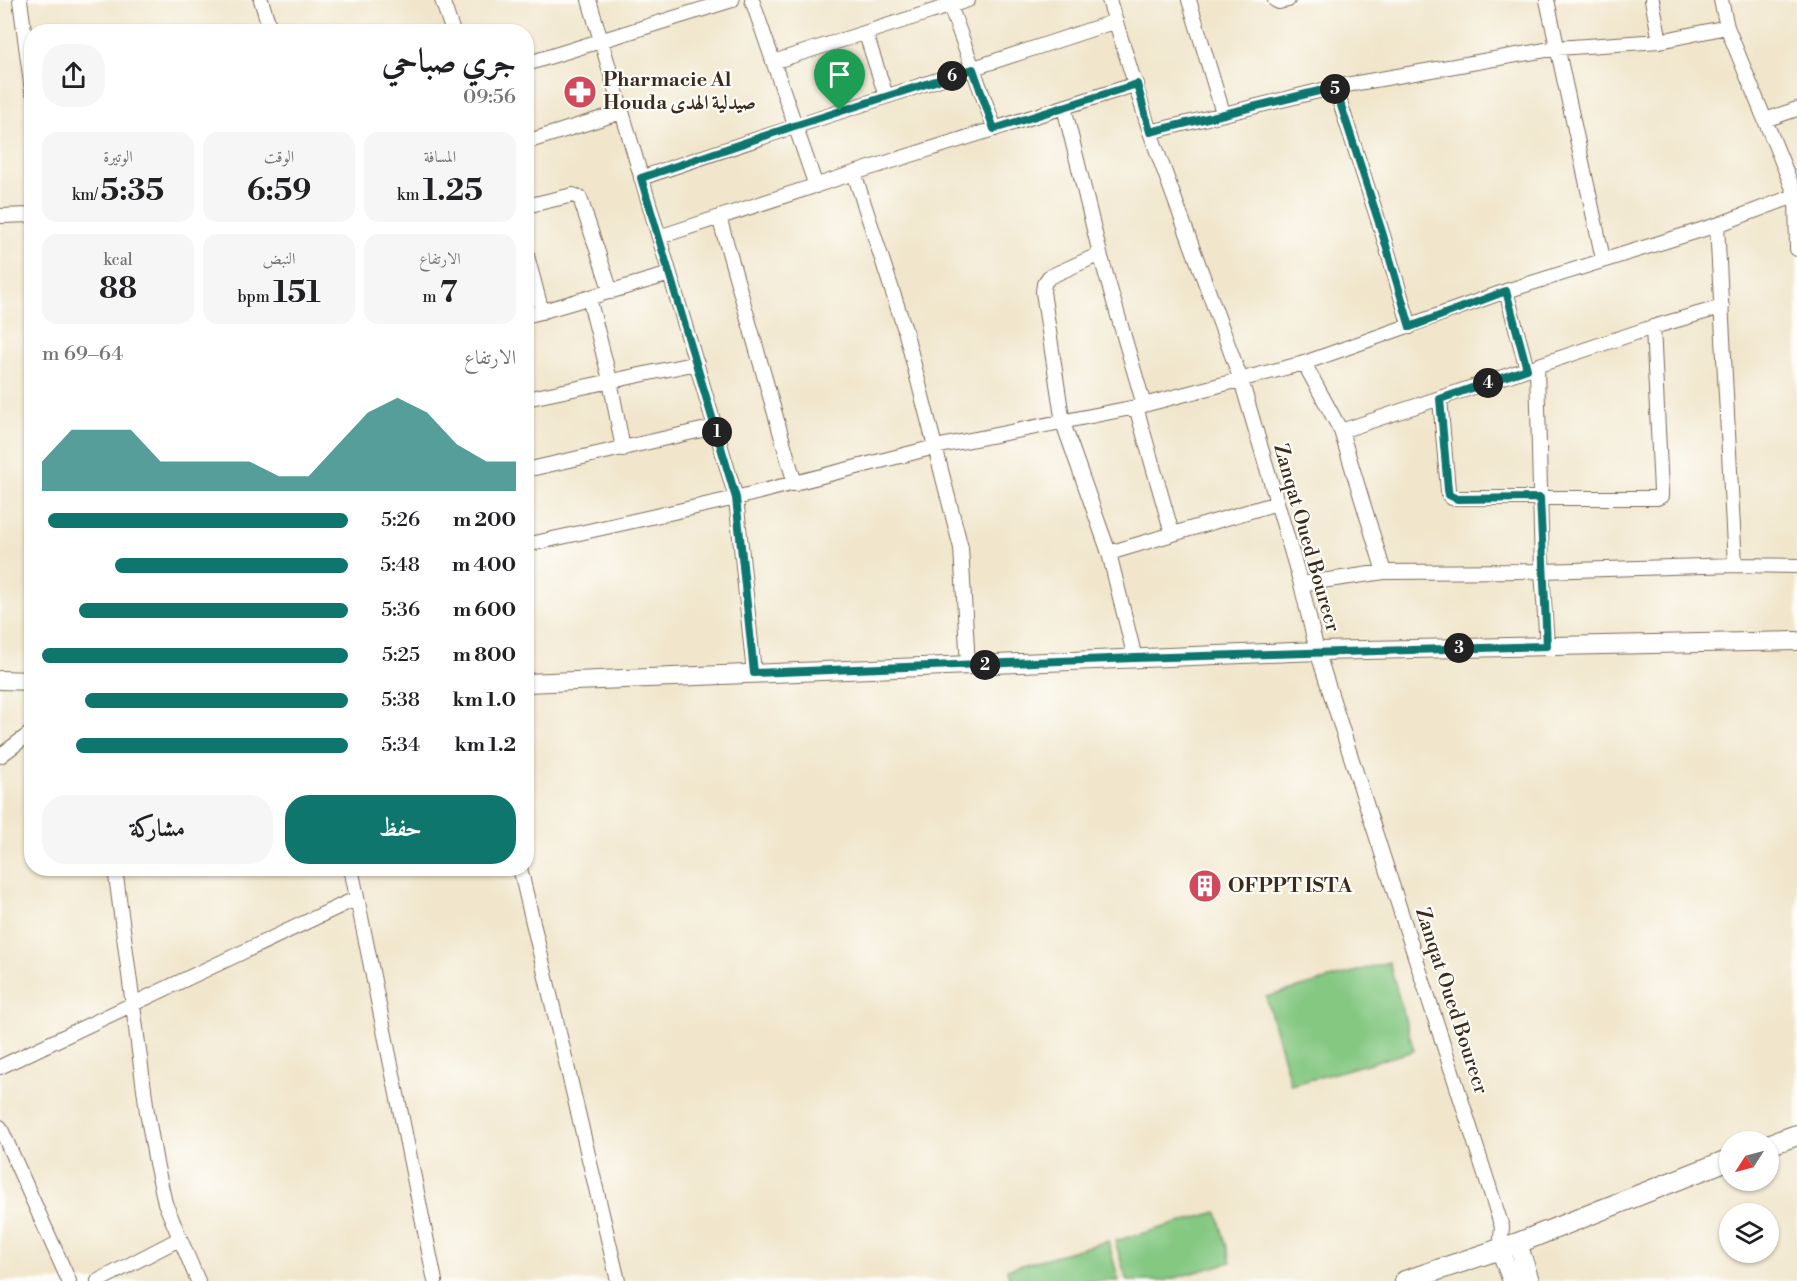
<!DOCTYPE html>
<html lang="ar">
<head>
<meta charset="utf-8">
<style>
	body { margin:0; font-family:"Libre Bodoni",Amiri,serif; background:#f6f6f6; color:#202124; direction:rtl; height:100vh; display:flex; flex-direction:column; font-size:22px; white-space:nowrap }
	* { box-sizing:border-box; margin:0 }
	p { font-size:20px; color:#757577 }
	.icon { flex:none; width:33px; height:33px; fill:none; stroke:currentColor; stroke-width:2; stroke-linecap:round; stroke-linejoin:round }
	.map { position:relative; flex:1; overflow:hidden; direction:ltr }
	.sheet { position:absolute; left:24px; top:24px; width:510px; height:852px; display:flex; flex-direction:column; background:#fff; border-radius:24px; box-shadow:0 2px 4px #0004; direction:rtl }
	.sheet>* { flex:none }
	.needle { width:39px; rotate:234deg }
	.fabs { position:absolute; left:1719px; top:1131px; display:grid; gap:12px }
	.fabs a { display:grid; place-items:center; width:60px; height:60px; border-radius:50%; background:#fff; box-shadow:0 2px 4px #0004; font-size:30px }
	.pin { position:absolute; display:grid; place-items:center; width:51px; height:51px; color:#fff; margin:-62px -26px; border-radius:50% 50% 50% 0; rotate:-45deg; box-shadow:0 0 6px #0007 }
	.pin .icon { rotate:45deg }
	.km { position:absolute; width:30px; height:30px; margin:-15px; border-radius:50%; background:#222; color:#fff; font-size:16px; line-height:30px; text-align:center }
	.round { display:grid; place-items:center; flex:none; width:63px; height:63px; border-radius:24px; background:#f6f6f6 }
	.overview { display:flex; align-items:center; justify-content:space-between; height:102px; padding:0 18px }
	h1 { font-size:33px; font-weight:800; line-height:45px }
	.metrics { display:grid; grid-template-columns:repeat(3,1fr); gap:9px; height:102px; padding:6px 18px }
	.metrics div { display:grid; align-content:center; border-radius:15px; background:#f6f6f6; text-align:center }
	.metrics b { font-size:30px; font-weight:800 }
	.metrics small { font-size:16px; font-weight:400 }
	.metrics p { font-size:16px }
	.chart { height:168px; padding:12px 18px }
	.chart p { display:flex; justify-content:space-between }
	.chart svg { width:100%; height:108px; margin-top:6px; fill:#0f766e; opacity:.7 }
	.action { display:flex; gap:12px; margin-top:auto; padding:12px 18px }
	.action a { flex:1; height:69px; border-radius:24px; background:#0f766e; color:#fff; font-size:24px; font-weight:800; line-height:69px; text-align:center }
	.action a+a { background:#f6f6f6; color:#202124 }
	ul { padding:0 18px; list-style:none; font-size:20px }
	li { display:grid; grid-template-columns:96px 72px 1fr; align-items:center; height:45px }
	li i { height:15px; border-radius:8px; background:#0f766e }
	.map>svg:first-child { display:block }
	.green { fill:#84c882; stroke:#607950; stroke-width:1.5 }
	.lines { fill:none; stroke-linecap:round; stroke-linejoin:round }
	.minor-casing { stroke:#7b6c5b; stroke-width:16 }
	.tertiary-casing { stroke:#7b6c5b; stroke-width:20 }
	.secondary-casing { stroke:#7b6c5b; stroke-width:22 }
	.minor { stroke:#fff; stroke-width:14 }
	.tertiary { stroke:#fff; stroke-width:18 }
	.secondary { stroke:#fff; stroke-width:20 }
	.route-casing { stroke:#fff; stroke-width:12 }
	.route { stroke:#0f766e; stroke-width:8 }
	.labels { text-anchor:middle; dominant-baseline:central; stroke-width:4.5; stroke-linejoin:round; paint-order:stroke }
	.poi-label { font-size:20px; font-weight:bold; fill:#3b2a1e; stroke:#fdfcf7; text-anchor:start }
	.street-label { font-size:20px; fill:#3b2a1e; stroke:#fdfcf7 }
</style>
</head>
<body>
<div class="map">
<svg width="1797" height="1281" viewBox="0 0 1797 1281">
	<rect width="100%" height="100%" fill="#fdfcf7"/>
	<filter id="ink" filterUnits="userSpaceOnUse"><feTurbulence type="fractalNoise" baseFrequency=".0167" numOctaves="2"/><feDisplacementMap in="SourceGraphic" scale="12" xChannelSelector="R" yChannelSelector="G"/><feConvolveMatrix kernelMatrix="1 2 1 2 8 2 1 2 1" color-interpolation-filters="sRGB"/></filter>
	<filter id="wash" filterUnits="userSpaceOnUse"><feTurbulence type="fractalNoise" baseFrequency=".008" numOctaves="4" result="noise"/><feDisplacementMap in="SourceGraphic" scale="24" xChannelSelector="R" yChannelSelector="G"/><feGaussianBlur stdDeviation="1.35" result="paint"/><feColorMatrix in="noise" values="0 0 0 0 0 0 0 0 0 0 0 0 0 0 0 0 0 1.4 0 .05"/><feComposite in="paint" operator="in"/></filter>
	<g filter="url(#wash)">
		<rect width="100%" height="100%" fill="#f1e6cc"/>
		<path class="green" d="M1389,962L1414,1051L1291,1085L1266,997Z
			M1217,1212L1231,1262L1164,1281H1127L1115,1241Z
			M1108,1241L1119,1281H1010L1007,1269Z"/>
	</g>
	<g filter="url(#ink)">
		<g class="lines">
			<defs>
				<path id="minor" d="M20,0L32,91
					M261,0L271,32
					M442,0L453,32
					M589,0L736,498L754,673
					M752,0L816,186
					M948,0L995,129
					M1109,0L1150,132L1241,380L1301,584L1317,651L1502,1227L1500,1249
					M1189,0L1223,113
					M1275,0L1279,2L1288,0
					M1547,0L1603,259
					M1652,0L1660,41
					M1721,0L1727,27L1796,196L1797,249
					M866,34L886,96
					M773,62L968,0
					M526,64L732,0
					M1335,87L1382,232L1410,327
					M1064,107L1100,254L1144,405
					M1765,120L1797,109
					M1150,132L1335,87L1557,48L1660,41L1727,27
					M526,142L622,112
					M854,173L905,330L961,548L968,665
					M641,178C799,124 958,74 1116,21
					M526,206L573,195L580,198L611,292
					M0,216L32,215
					M719,217L795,484
					M1717,225L1735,565
					M659,237L854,173L1137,84
					M526,252L542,312
					M1100,254L1049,277L1044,284L1043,292L1063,423L1109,553L1135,658
					M1506,291L1527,369
					M589,298L610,380L623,449
					M526,316L670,274
					M1304,363L1341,431L1384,572
					M1537,366L1542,571L1547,646
					M526,399L697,363
					M1440,399L1448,490L1449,495L1452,498H1657L1661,496V491L1653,327
					M1136,407L1172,533
					M1341,431L1653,327L1722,307
					M526,470L715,427
					M526,545L736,498L935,447L1136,407L1304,363L1506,291L1717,225L1797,195
					M1109,553L1277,503
					M1301,584L1384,572L1542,571L1735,565L1797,566
					M0,756L32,732
					M115,868L147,1112L156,1163L165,1203L198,1281
					M351,868L435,1281
					M520,868L618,1281
					M0,1067L357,898
					M0,1127L69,1281
					M98,1281L179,1239"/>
				<path id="tertiary" d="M0,680L32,681
					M526,683L1317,651L1797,641
					M1518,1243L1530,1281
					M1500,1249L1512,1281"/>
				<path id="secondary" d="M1768,1145L1797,1135
					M1405,1281L1518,1243L1730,1159"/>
			</defs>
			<use href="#minor" class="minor-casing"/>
			<use href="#tertiary" class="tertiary-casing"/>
			<use href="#secondary" class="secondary-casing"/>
			<use href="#minor" class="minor"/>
			<use href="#tertiary" class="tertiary"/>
			<use href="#secondary" class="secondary"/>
		</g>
	</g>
	<g class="lines" filter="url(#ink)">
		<defs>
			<path id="route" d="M973,69L994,129L1137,84L1150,132L1335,87L1382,232L1410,327L1506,291L1527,369L1440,399L1448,490L1449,495L1457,499L1540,498L1547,646L1135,658L754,673L736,498L641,178L794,126Z"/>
		</defs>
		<use href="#route" class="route-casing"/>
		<use href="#route" class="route"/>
	</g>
	<defs>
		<symbol id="pharmacy-disc" viewBox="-11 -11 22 22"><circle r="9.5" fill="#d1495b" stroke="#fdfcf7"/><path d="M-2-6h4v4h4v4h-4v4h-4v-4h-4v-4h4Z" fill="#fff"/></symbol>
		<symbol id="building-disc" viewBox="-11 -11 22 22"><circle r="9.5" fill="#d1495b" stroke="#fdfcf7"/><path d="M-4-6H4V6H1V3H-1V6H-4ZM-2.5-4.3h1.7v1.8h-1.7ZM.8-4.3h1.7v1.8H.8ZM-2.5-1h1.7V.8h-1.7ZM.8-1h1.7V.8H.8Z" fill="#fff"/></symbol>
	</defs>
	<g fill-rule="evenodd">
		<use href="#pharmacy-disc" x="561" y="73" width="38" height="38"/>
		<use href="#building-disc" x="1186" y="867" width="38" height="38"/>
	</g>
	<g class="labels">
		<g class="poi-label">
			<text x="603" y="80">Pharmacie Al<tspan x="603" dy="23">Houda صيدلية الهدى</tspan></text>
			<text x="1228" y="886">OFPPT ISTA</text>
		</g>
		<g class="street-label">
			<text transform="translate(1306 538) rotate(74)">Zanqat Oued Bourecr</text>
			<text transform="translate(1451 1001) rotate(72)">Zanqat Oued Bourecr</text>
		</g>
	</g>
</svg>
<div class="fabs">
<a><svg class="needle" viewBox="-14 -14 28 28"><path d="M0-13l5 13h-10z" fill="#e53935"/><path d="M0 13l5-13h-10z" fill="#757577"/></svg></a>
<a><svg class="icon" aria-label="layers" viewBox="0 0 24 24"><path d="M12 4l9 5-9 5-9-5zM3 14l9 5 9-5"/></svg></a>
</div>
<div class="pin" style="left:840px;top:111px;background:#1e9e55"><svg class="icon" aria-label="arrive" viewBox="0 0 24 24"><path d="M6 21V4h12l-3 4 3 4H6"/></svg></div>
<b class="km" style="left:717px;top:432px">1</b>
<b class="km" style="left:985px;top:665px">2</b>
<b class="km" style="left:1459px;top:648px">3</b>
<b class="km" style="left:1488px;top:383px">4</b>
<b class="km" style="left:1335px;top:89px">5</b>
<b class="km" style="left:952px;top:76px">6</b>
<section class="sheet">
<div class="overview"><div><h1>جري صباحي</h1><p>09:56</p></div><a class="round"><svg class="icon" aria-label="share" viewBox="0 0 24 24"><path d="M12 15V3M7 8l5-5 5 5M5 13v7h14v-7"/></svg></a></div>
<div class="metrics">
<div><p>المسافة</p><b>1.25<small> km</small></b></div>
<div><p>الوقت</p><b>6:59</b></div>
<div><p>الوتيرة</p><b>5:35<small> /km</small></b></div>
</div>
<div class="metrics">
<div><p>الارتفاع</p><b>7<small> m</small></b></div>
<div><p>النبض</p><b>151<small> bpm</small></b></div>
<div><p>kcal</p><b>88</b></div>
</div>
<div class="chart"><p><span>الارتفاع</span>64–69 m</p>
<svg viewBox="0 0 160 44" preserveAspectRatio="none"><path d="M0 44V32L10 19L20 19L30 19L40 32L50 32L60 32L70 32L80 38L90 38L100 25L110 12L120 6L130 12L140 25L150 32L160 32V44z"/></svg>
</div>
<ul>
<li><b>200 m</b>5:26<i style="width:98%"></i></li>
<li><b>400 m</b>5:48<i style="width:76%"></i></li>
<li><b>600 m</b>5:36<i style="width:88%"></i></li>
<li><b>800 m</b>5:25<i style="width:100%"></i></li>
<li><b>1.0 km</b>5:38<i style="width:86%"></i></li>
<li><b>1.2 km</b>5:34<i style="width:89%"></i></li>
</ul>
<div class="action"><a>حفظ</a><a>مشاركة</a></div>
</section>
</div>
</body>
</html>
